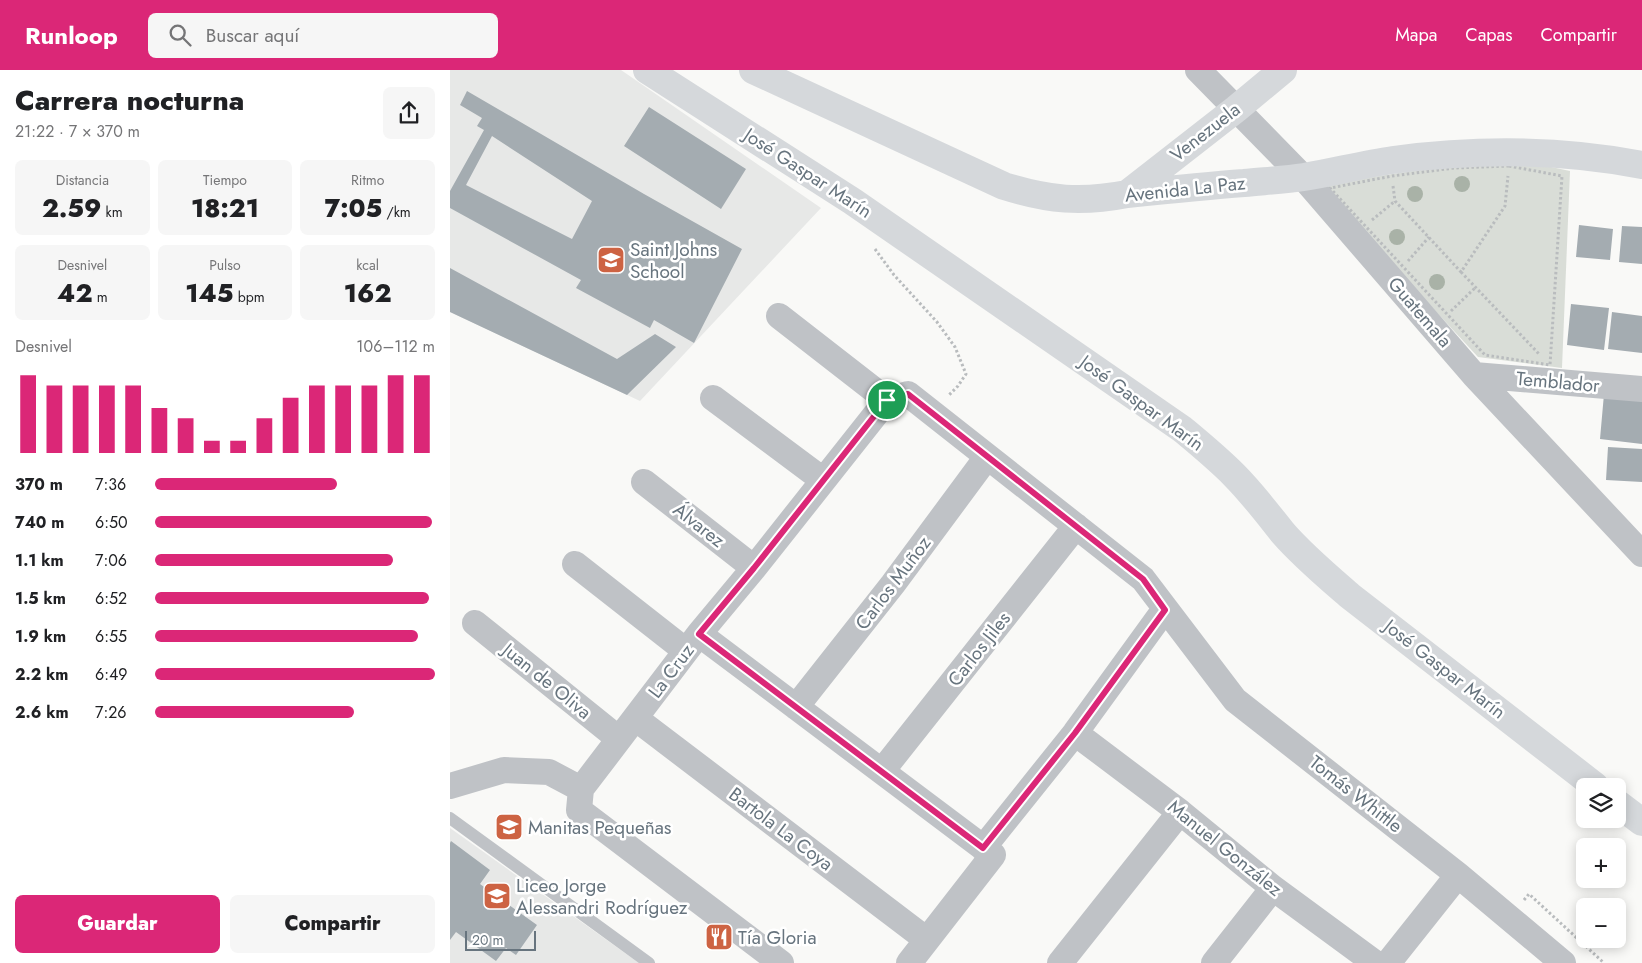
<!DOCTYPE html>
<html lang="es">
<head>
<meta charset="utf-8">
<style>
	body { margin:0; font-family:Jost,sans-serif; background:#f6f6f6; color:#202124; height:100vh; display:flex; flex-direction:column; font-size:19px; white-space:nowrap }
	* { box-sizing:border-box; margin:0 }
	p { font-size:16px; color:#757577 }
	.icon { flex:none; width:28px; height:28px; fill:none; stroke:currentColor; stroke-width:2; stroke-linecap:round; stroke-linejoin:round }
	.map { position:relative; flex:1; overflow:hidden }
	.panel { display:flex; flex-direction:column; background:#fff; width:450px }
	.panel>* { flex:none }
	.controls { position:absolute; left:1126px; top:708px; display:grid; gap:10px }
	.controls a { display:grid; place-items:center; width:50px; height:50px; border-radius:8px; background:#fff; box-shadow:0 2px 12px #0003; font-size:25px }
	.scale { position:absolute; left:15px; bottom:12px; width:71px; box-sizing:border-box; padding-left:5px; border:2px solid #67747e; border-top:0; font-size:14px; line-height:18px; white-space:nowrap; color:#67747e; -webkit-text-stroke:4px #fff; paint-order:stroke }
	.pin { position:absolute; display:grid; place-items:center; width:42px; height:42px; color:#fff; margin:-21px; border:2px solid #fff; border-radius:50%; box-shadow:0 1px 5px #0007 }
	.round { display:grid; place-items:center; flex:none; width:52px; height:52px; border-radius:8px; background:#f6f6f6 }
	.summary { display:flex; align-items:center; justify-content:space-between; height:85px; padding:0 15px }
	h1 { font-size:28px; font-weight:800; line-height:38px }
	.figures { display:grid; grid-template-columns:repeat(3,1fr); gap:8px; height:85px; padding:5px 15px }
	.figures div { display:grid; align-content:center; border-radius:8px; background:#f6f6f6; text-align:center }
	.figures b { font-size:25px; font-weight:800 }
	.figures small { font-size:14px; font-weight:400 }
	.figures p { font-size:14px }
	.chart { height:140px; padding:10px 15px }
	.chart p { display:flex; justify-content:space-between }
	.chart svg { width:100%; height:90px; margin-top:5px; stroke:#db2777; stroke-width:6 }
	.button { display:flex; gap:10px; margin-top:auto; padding:10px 15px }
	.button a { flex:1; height:58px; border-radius:8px; background:#db2777; color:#fff; font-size:20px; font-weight:800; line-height:58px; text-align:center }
	.button a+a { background:#f6f6f6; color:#202124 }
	ul { padding:0 15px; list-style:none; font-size:16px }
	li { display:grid; grid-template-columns:80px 60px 1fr; align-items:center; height:38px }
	li i { height:12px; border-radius:6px; background:#db2777 }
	header { display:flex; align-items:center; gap:30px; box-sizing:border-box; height:70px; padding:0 25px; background:#db2777; color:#fff }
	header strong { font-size:24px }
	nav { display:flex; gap:28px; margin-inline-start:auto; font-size:18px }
	.search { width:350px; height:45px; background:#f6f6f6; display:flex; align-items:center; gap:12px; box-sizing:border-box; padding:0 18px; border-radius:8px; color:#757577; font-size:19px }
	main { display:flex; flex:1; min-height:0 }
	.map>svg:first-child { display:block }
	.built { fill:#e7e8e7 }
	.green { fill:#d9ddd7 }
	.building { fill:#a4acb1; fill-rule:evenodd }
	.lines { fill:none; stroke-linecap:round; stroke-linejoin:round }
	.path { stroke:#b9bcbe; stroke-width:3; stroke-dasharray:2.5 2.5; stroke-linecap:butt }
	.lane { stroke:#bfc2c6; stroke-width:12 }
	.street { stroke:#bfc2c6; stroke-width:26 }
	.secondary { stroke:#d5d8db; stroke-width:28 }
	.tree { fill:#a9b2a7 }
	.route-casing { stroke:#fff; stroke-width:10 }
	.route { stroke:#db2777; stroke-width:6 }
	.labels { text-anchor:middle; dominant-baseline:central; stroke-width:5; stroke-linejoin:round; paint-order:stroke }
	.street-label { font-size:19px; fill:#67747e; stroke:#fff }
	.poi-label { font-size:19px; fill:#67747e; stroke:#fff; text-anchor:start }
</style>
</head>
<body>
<header>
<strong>Runloop</strong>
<div class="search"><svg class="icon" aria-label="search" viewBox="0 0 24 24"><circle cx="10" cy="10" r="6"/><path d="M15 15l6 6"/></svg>Buscar aquí</div>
<nav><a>Mapa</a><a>Capas</a><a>Compartir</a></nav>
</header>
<main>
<section class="panel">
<div class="summary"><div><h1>Carrera nocturna</h1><p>21:22 · 7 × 370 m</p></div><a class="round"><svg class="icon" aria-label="share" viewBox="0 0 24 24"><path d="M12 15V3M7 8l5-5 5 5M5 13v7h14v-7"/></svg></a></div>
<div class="figures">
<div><p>Distancia</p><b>2.59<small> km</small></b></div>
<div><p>Tiempo</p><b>18:21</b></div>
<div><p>Ritmo</p><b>7:05<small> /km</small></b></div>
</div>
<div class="figures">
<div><p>Desnivel</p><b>42<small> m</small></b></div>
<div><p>Pulso</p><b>145<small> bpm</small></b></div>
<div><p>kcal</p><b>162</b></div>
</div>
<div class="chart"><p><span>Desnivel</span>106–112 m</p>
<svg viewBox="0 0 160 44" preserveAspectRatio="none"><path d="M5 44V6M15 44V11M25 44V11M35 44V11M45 44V11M55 44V22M65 44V27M75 44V38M85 44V38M95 44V27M105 44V17M115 44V11M125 44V11M135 44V11M145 44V6M155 44V6"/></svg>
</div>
<ul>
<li><b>370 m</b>7:36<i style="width:65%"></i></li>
<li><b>740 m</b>6:50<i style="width:99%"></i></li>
<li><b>1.1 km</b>7:06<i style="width:85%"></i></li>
<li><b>1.5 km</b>6:52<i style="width:98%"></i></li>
<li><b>1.9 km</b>6:55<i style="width:94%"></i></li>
<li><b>2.2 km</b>6:49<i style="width:100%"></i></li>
<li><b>2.6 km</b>7:26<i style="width:71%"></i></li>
</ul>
<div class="button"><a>Guardar</a><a>Compartir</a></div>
</section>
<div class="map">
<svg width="1192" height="893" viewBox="0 0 1192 893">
	<rect width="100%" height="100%" fill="#f9f9f7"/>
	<path class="built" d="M0,0H171L371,138L190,331L0,242Z
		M0,758L189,893H0Z"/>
	<path class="green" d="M1063,89L1120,101L1112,298L1028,287L869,115L1028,91Z"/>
	<path class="building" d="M17,21L194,124L292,179L244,273L204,250L200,258L126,218L131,210L0,138V121L34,60L27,56L32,48L10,35ZM42,66L142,131L122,169L16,115Z
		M199,37L296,99L271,139L174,76Z
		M1129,155L1163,159L1160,190L1126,187Z
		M1172,156L1192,157V194L1169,192Z
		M0,198L167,289L205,264L226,277L177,325L0,242Z
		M1121,234L1159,238L1154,280L1117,275Z
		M1162,242L1192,246V283L1158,279Z
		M1154,324L1192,328V374L1150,369Z
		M1158,377L1192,379V412L1156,410Z
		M1,771L40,800L30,814L87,855L66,885L56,878L46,891L6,862L0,870V773Z"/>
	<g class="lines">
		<path class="path" d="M1059,96L1112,106L1100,295L1035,285L880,118L942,106L1004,98Z
			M943,116L945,131L1011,202L1055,136L1058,106
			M922,150L945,131
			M425,179L444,205L487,252L505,277L516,304L508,316L499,325
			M958,191L979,167
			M1011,202L1090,285
			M1001,241L1026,217
			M1074,830L1079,824L1154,893"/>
		<path class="lane" d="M0,748L199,893"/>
		<path class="street" d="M748,0L853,107L1024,305L1192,484
			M329,246L437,330L458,324L693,509L785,630L1008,805L1113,893
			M1024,305L1192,319
			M263,328L373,410
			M194,412L304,498
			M125,494L236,581
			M25,553L169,669
			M249,564L543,785L459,893
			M346,637L443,514L537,387
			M185,648L477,870
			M625,663L730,742L823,818L925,893
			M432,701L626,456
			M0,716L54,700L99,702L131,719
			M131,719L249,564L304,498L437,330
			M131,719L129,740L331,893
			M533,778L625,663L715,539
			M610,893L730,742
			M764,893L823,818
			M938,893L1008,805"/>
		<path class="secondary" d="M197,0L402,131L732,359C750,374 767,388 784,405C802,423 817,443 833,463C853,486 877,506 900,526L1145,716
			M303,0L554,116C599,130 631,133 677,124C716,120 755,116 794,113C814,111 834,110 854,107C884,102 914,94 943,90C1026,79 1110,79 1192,95
			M677,124L786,39L833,0
			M1168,734L1192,752"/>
	</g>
	<g class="tree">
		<circle cx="1012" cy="114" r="8"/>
		<circle cx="965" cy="124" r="8"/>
		<circle cx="947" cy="167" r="8"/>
		<circle cx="987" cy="212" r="8"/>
	</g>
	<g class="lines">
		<defs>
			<path id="route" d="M458,324L693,509L715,540L625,663L533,778L249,564L304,498L437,330Z"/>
		</defs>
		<use href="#route" class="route-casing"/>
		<use href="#route" class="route"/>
	</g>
	<defs>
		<symbol id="school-square" viewBox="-11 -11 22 22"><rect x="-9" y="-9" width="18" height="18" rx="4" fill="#cd6343" stroke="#fff"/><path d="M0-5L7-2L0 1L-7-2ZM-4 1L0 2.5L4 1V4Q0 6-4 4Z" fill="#fff"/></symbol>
		<symbol id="restaurant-square" viewBox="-11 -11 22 22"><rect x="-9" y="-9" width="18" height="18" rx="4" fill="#cd6343" stroke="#fff"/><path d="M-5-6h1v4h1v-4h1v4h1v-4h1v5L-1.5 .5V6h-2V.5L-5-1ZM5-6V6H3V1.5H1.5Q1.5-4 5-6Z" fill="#fff"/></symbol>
	</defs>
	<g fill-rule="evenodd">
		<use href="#school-square" x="145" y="174" width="32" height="32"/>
		<use href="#school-square" x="43" y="741" width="32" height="32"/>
		<use href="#school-square" x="31" y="810" width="32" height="32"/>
		<use href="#restaurant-square" x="253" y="851" width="32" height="32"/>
	</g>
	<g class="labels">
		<g class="street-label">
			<text transform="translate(755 62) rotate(-38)">Venezuela</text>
			<text transform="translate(358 103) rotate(33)">José Gaspar Marín</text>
			<text transform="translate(735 119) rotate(-6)">Avenida La Paz</text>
			<text transform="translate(970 242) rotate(49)">Guatemala</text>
			<text transform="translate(1108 312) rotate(5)">Temblador</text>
			<text transform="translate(692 333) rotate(36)">José Gaspar Marín</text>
			<text transform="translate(249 455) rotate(38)">Álvarez</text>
			<text transform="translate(443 513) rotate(-53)">Carlos Muñoz</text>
			<text transform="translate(529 579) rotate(-52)">Carlos Jiles</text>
			<text transform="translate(995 599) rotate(38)">José Gaspar Marín</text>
			<text transform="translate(221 601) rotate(-53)">La Cruz</text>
			<text transform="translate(97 611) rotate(39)">Juan de Oliva</text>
			<text transform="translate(906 724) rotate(38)">Tomás Whittle</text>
			<text transform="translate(331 759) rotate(37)">Bartola La Coya</text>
			<text transform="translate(775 778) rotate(39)">Manuel González</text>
		</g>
		<g class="poi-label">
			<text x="180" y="179">Saint Johns<tspan x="180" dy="22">School</tspan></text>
			<text x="78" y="757">Manitas Pequeñas</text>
			<text x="66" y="815">Liceo Jorge<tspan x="66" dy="22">Alessandri Rodríguez</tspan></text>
			<text x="288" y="867">Tía Gloria</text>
		</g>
	</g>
</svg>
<div class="controls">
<a><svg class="icon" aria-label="layers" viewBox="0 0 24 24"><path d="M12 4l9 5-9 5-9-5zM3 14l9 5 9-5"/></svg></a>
<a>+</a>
<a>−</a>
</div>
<div class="scale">20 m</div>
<div class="pin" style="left:437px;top:330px;background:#1e9e55"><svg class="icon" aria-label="arrive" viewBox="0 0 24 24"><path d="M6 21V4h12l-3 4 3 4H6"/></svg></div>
</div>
</main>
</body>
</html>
